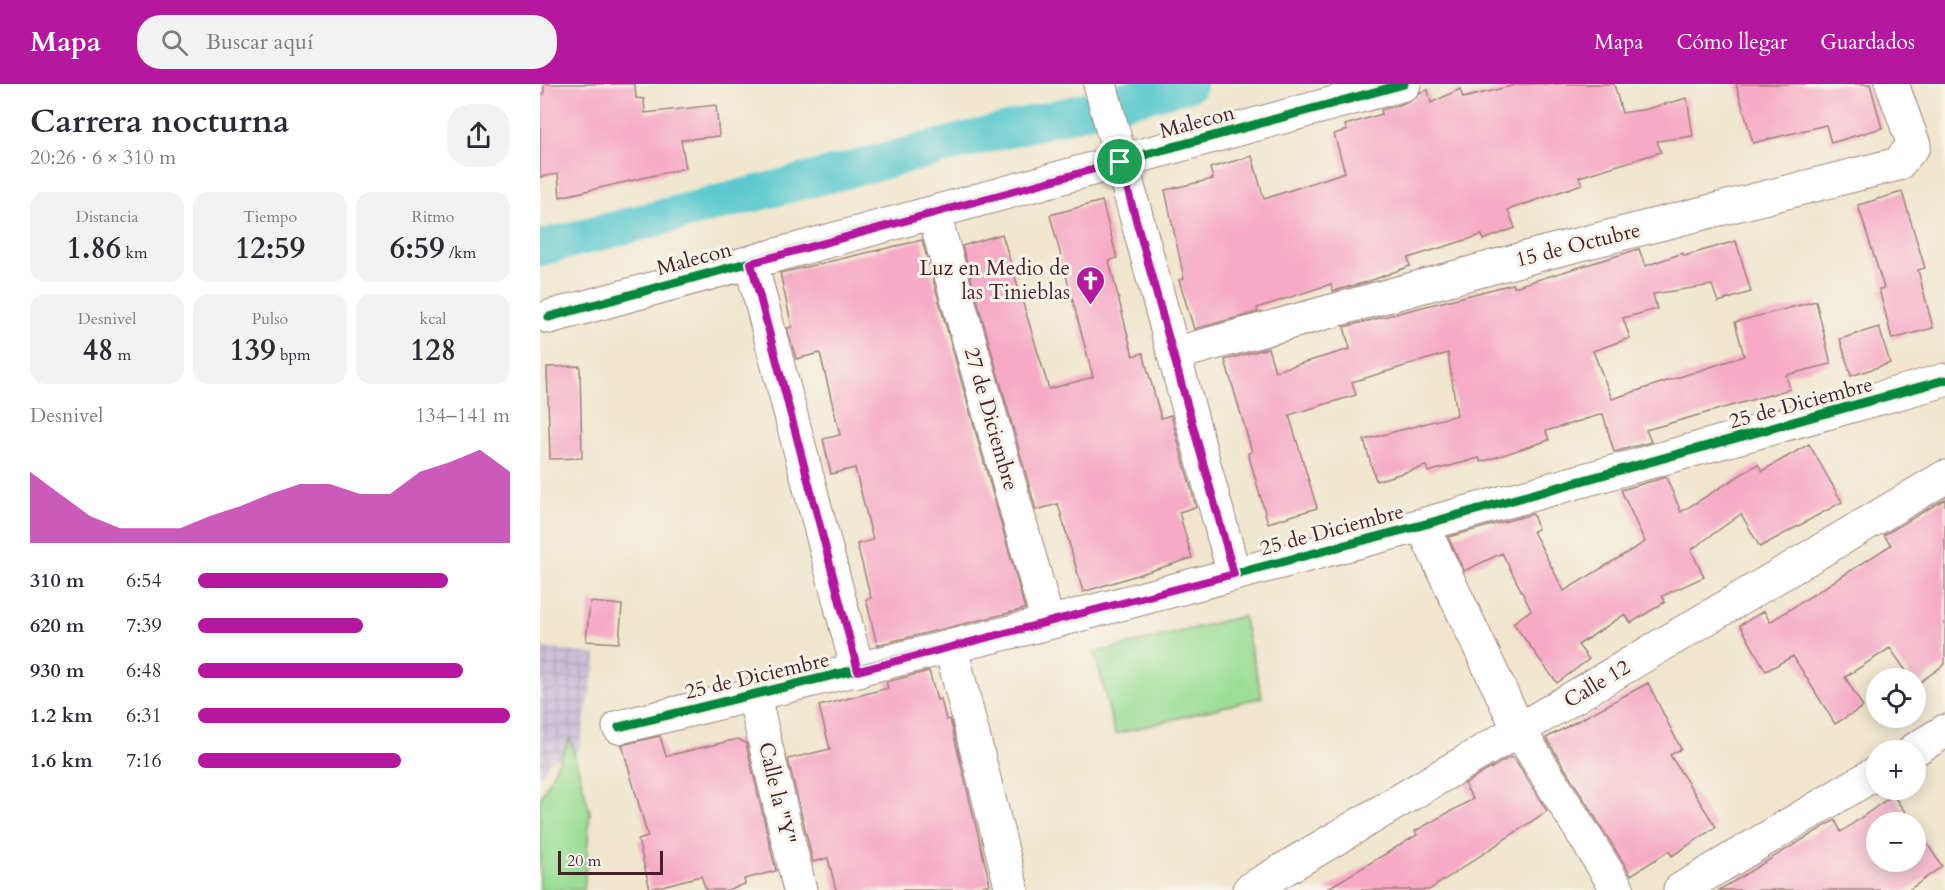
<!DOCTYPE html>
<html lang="es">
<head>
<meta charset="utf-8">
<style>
	body { margin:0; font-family:Cardo,serif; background:#f2f2f3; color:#2b2b33; height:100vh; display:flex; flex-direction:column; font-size:22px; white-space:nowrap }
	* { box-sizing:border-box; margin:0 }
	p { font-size:20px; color:#7c7c81 }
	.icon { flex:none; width:33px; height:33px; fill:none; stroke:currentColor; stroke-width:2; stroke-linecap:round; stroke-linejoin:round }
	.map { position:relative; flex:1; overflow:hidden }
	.sheet { display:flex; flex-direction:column; background:#fff; width:540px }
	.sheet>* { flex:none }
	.buttons { position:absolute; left:1326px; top:584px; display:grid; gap:12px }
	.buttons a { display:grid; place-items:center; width:60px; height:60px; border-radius:50%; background:#fff; box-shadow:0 3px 15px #0003; font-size:30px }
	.scale { position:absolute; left:18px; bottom:15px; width:105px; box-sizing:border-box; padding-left:6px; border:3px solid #4a1f2b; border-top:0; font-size:16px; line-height:21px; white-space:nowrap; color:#4a1f2b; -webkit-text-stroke:4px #f7f3e8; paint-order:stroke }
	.pin { position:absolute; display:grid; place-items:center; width:51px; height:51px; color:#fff; margin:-26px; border:3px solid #fff; border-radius:50%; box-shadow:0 2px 6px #0007 }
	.round { display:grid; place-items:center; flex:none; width:63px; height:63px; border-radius:24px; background:#f2f2f3 }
	.overview { display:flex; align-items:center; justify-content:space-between; height:102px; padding:0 30px }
	h1 { font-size:33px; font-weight:800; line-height:45px }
	.stats { display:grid; grid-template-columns:repeat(3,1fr); gap:9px; height:102px; padding:6px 30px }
	.stats div { display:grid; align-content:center; border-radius:15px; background:#f2f2f3; text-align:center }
	.stats b { font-size:30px; font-weight:800 }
	.stats small { font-size:16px; font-weight:400 }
	.stats p { font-size:16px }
	.chart { height:168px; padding:12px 30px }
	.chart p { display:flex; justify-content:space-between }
	.chart svg { width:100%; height:108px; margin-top:6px; fill:#b5179e; opacity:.7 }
	ul { padding:0 30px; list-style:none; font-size:20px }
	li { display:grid; grid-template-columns:96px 72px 1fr; align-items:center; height:45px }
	li i { height:15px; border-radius:8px; background:#b5179e }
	header { display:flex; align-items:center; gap:36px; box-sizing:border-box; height:84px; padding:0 30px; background:#b5179e; color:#fff }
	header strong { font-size:28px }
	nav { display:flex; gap:33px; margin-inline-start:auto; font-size:21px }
	.search { width:420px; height:54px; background:#f2f2f3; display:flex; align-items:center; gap:15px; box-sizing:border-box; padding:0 21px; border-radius:24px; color:#7c7c81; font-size:22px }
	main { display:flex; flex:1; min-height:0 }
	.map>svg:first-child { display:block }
	.industrial { fill:url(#industrial-grid) }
	.green { fill:#9ade95; stroke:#727e60; stroke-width:1.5 }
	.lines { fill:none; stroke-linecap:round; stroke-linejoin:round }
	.canal { stroke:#5bc9cf; stroke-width:36 }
	.building { fill:#f6aac6 }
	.street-casing { stroke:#9d827c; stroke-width:35 }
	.street { stroke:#fff; stroke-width:33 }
	.cycleway-casing { stroke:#f7f3e8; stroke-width:13 }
	.cycleway { stroke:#00873e; stroke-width:9 }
	.route-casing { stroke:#fff; stroke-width:12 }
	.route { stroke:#b5179e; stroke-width:8 }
	.labels { text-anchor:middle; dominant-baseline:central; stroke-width:6; stroke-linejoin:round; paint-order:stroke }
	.street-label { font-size:21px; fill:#4a1f2b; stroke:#f7f3e8 }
	.poi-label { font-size:21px; fill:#4a1f2b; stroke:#f7f3e8; text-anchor:end }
</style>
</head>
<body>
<header>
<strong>Mapa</strong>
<div class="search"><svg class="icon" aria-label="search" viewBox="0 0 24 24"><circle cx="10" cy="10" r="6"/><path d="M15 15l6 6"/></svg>Buscar aquí</div>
<nav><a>Mapa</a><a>Cómo llegar</a><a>Guardados</a></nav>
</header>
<main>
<section class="sheet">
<div class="overview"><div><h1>Carrera nocturna</h1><p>20:26 · 6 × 310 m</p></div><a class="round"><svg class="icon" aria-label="share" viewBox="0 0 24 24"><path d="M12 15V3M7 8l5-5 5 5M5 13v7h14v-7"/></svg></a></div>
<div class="stats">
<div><p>Distancia</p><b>1.86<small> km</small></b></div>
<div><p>Tiempo</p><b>12:59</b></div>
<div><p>Ritmo</p><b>6:59<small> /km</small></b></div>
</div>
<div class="stats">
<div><p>Desnivel</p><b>48<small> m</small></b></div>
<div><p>Pulso</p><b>139<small> bpm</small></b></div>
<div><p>kcal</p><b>128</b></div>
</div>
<div class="chart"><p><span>Desnivel</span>134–141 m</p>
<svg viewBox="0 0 160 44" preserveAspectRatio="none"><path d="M0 44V15L10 24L20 33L30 38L40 38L50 38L60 33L70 29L80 24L90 20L100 20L110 24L120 24L130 15L140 11L150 6L160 15V44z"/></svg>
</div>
<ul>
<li><b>310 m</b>6:54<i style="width:80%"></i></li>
<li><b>620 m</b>7:39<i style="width:53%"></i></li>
<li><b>930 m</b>6:48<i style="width:85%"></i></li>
<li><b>1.2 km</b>6:31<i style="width:100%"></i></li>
<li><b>1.6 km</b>7:16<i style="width:65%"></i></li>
</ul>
</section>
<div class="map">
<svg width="1405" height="806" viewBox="0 0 1405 806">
	<defs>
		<pattern id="industrial-grid" width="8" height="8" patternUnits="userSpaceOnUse" patternTransform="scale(1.5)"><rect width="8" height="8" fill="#cabfd7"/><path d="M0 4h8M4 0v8" fill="none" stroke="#afa4b9"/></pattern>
	</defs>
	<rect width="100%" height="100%" fill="#f7f3e8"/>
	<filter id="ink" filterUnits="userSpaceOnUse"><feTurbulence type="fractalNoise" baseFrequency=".0167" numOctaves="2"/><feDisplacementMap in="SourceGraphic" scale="12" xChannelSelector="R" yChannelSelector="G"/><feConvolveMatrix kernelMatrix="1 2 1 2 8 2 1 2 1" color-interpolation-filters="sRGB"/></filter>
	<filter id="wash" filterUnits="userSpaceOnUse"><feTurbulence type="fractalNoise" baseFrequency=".008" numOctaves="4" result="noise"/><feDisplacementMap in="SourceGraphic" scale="24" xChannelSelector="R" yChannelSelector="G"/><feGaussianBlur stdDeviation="1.35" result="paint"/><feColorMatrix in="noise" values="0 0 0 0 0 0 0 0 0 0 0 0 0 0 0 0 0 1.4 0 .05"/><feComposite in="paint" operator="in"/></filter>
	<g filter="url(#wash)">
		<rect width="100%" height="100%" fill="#f0e6cd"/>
		<path class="industrial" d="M0,563L57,571L39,666L9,678L0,693Z"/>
		<path class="green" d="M703,532L722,613L575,650L555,569Z
			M30,654L50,728L44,806H0V715Z"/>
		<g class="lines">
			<path class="canal" d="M0,164L649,0"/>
		</g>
		<g id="blocks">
			<path class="building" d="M4,0H95L96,14L104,15L105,29L176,21L179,52L141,56L146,84L20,113L18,90L0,93V10H4Z
				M979,0H1074L1082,29L1107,25L1147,14L1153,52L1117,57L1121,68L1039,93L1042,100L968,126L975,144L943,156L942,151L868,174L870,182L827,198L793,207L791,200L717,224L718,228L654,245L639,196L644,194L625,106L673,95L670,84L712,72L724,115L805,88L794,50L807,46L805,41L842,30L841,26L869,18L881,8L888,6L891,19L920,5L923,14Z
				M1196,0H1330L1342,44L1291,59L1286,41L1213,59Z
				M1362,108L1385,184L1378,186L1393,244L1352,255L1339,205L1344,204L1318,121Z
				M562,117L577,174L569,177L593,272L603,269L621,334L631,331L656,423L639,428L652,474L543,508L518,420L496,426L422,162L462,150L509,305L553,293L510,131Z
				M382,156L485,525L337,561L326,515L331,514L317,460L333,456L315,384L291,390L283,355L300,351L280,269L256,275L247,244L252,243L240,189Z
				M1196,157L1211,208L1178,218L1172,201L1113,210L1117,225L1083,234L1090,254L1053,267L1072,315L1204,272L1195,238L1276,217L1291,280L1246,291L1250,305L1106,346L1111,358L1074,368L1063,330L1006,347L1009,356L941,378L939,374L888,388L886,382L836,397L824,356L917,331L908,269L812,298L816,311L749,331L777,424L728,439L708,369L712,368L685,276L728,264L735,287L810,265L804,243L973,200L974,203L1099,165L1105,182L1143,169L1144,172Z
				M1339,243L1350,279L1311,292L1300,255Z
				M40,282L42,374L10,375L7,283Z
				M1269,360L1302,418L1220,463L1201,430L1151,466L1164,493L1122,512L1125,518L1091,539L1085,530L1038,561L1049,575L1017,599L973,539L991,526L962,469L924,487L908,453L993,430L998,445L993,447L1024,507L1105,458L1081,406L1126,393L1141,428L1218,380L1222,387Z
				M1405,415V580L1376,601V594H1371L1350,564L1305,593L1323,623L1295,640L1253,572L1226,587L1200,541L1224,527L1230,538L1351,461L1344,451Z
				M50,518L82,521L79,559L46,557Z
				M389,587L397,616L401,615L406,636L410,635L450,800L429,806H296L288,774L273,778L248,675L290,665L279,622L348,604L346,598Z
				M1108,599L1141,665L1130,671L1176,743L1132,772L1129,767L1091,791L1006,654Z
				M120,652L126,672L198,655L206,659L236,787L204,795L205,800L187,806H166L161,792L110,805L98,756L108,753L82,661Z
				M970,673L974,674L1007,727L889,806H785L877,751L875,747L933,715L924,700Z
				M1353,711L1372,738H1336V777H1376V743L1402,782L1369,806H1179L1295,736L1301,748Z"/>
		</g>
	</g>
	<g filter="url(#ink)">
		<use href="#blocks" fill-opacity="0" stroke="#9d827c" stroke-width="1.5"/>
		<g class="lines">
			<defs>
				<path id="street" d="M560,0L694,490
					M394,130L508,539
					M211,179L318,587
					M9,233L864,0
					M634,270L1001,170L1358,80L1374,61L1352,0
					M882,441L979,646L1078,806
					M411,564L472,806
					M214,612L260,806
					M79,643L508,539L882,441L1405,296
					M1374,666L1405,647
					M709,806L1405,393
					M1140,806L1336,689"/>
			</defs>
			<use href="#street" class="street-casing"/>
			<use href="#street" class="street"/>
			<defs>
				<path id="cycleway" d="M9,233L864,0
					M79,643L508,539L882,441L1405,296"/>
			</defs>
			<use href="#cycleway" class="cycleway-casing"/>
			<use href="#cycleway" class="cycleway"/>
		</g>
	</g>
	<g class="lines" filter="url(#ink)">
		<defs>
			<path id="route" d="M580,78L694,490L318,587L211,179Z"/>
		</defs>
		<use href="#route" class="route-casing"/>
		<use href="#route" class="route"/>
	</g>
	<defs>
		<symbol id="church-pin" viewBox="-11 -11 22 30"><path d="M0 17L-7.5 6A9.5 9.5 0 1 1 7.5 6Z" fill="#b5179e" stroke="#f7f3e8"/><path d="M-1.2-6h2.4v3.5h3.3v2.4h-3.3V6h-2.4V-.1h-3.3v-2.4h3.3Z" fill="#fff"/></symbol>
	</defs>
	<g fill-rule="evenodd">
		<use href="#church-pin" x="534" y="180" width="33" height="45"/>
	</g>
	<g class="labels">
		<g class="street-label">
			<text transform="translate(657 38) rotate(-15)">Malecon</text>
			<text transform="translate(1038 161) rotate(-14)">15 de Octubre</text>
			<text transform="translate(154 175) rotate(-15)">Malecon</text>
			<text transform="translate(1261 319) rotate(-15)">25 de Diciembre</text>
			<text transform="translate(451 335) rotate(74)">27 de Diciembre</text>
			<text transform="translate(792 446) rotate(-15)">25 de Diciembre</text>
			<text transform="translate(217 592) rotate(-13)">25 de Diciembre</text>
			<text transform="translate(1057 600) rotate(-31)">Calle 12</text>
			<text transform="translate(237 709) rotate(77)">Calle la "Y"</text>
		</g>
		<g class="poi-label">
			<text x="530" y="184">Luz en Medio de<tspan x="530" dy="24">las Tinieblas</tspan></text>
		</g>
	</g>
</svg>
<div class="buttons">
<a><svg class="icon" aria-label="locate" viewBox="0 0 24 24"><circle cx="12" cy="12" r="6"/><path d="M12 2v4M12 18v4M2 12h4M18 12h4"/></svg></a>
<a>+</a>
<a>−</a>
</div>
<div class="scale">20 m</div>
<div class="pin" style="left:580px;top:78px;background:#1e9e55"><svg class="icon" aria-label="arrive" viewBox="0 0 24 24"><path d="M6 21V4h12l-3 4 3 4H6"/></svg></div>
</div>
</main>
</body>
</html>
